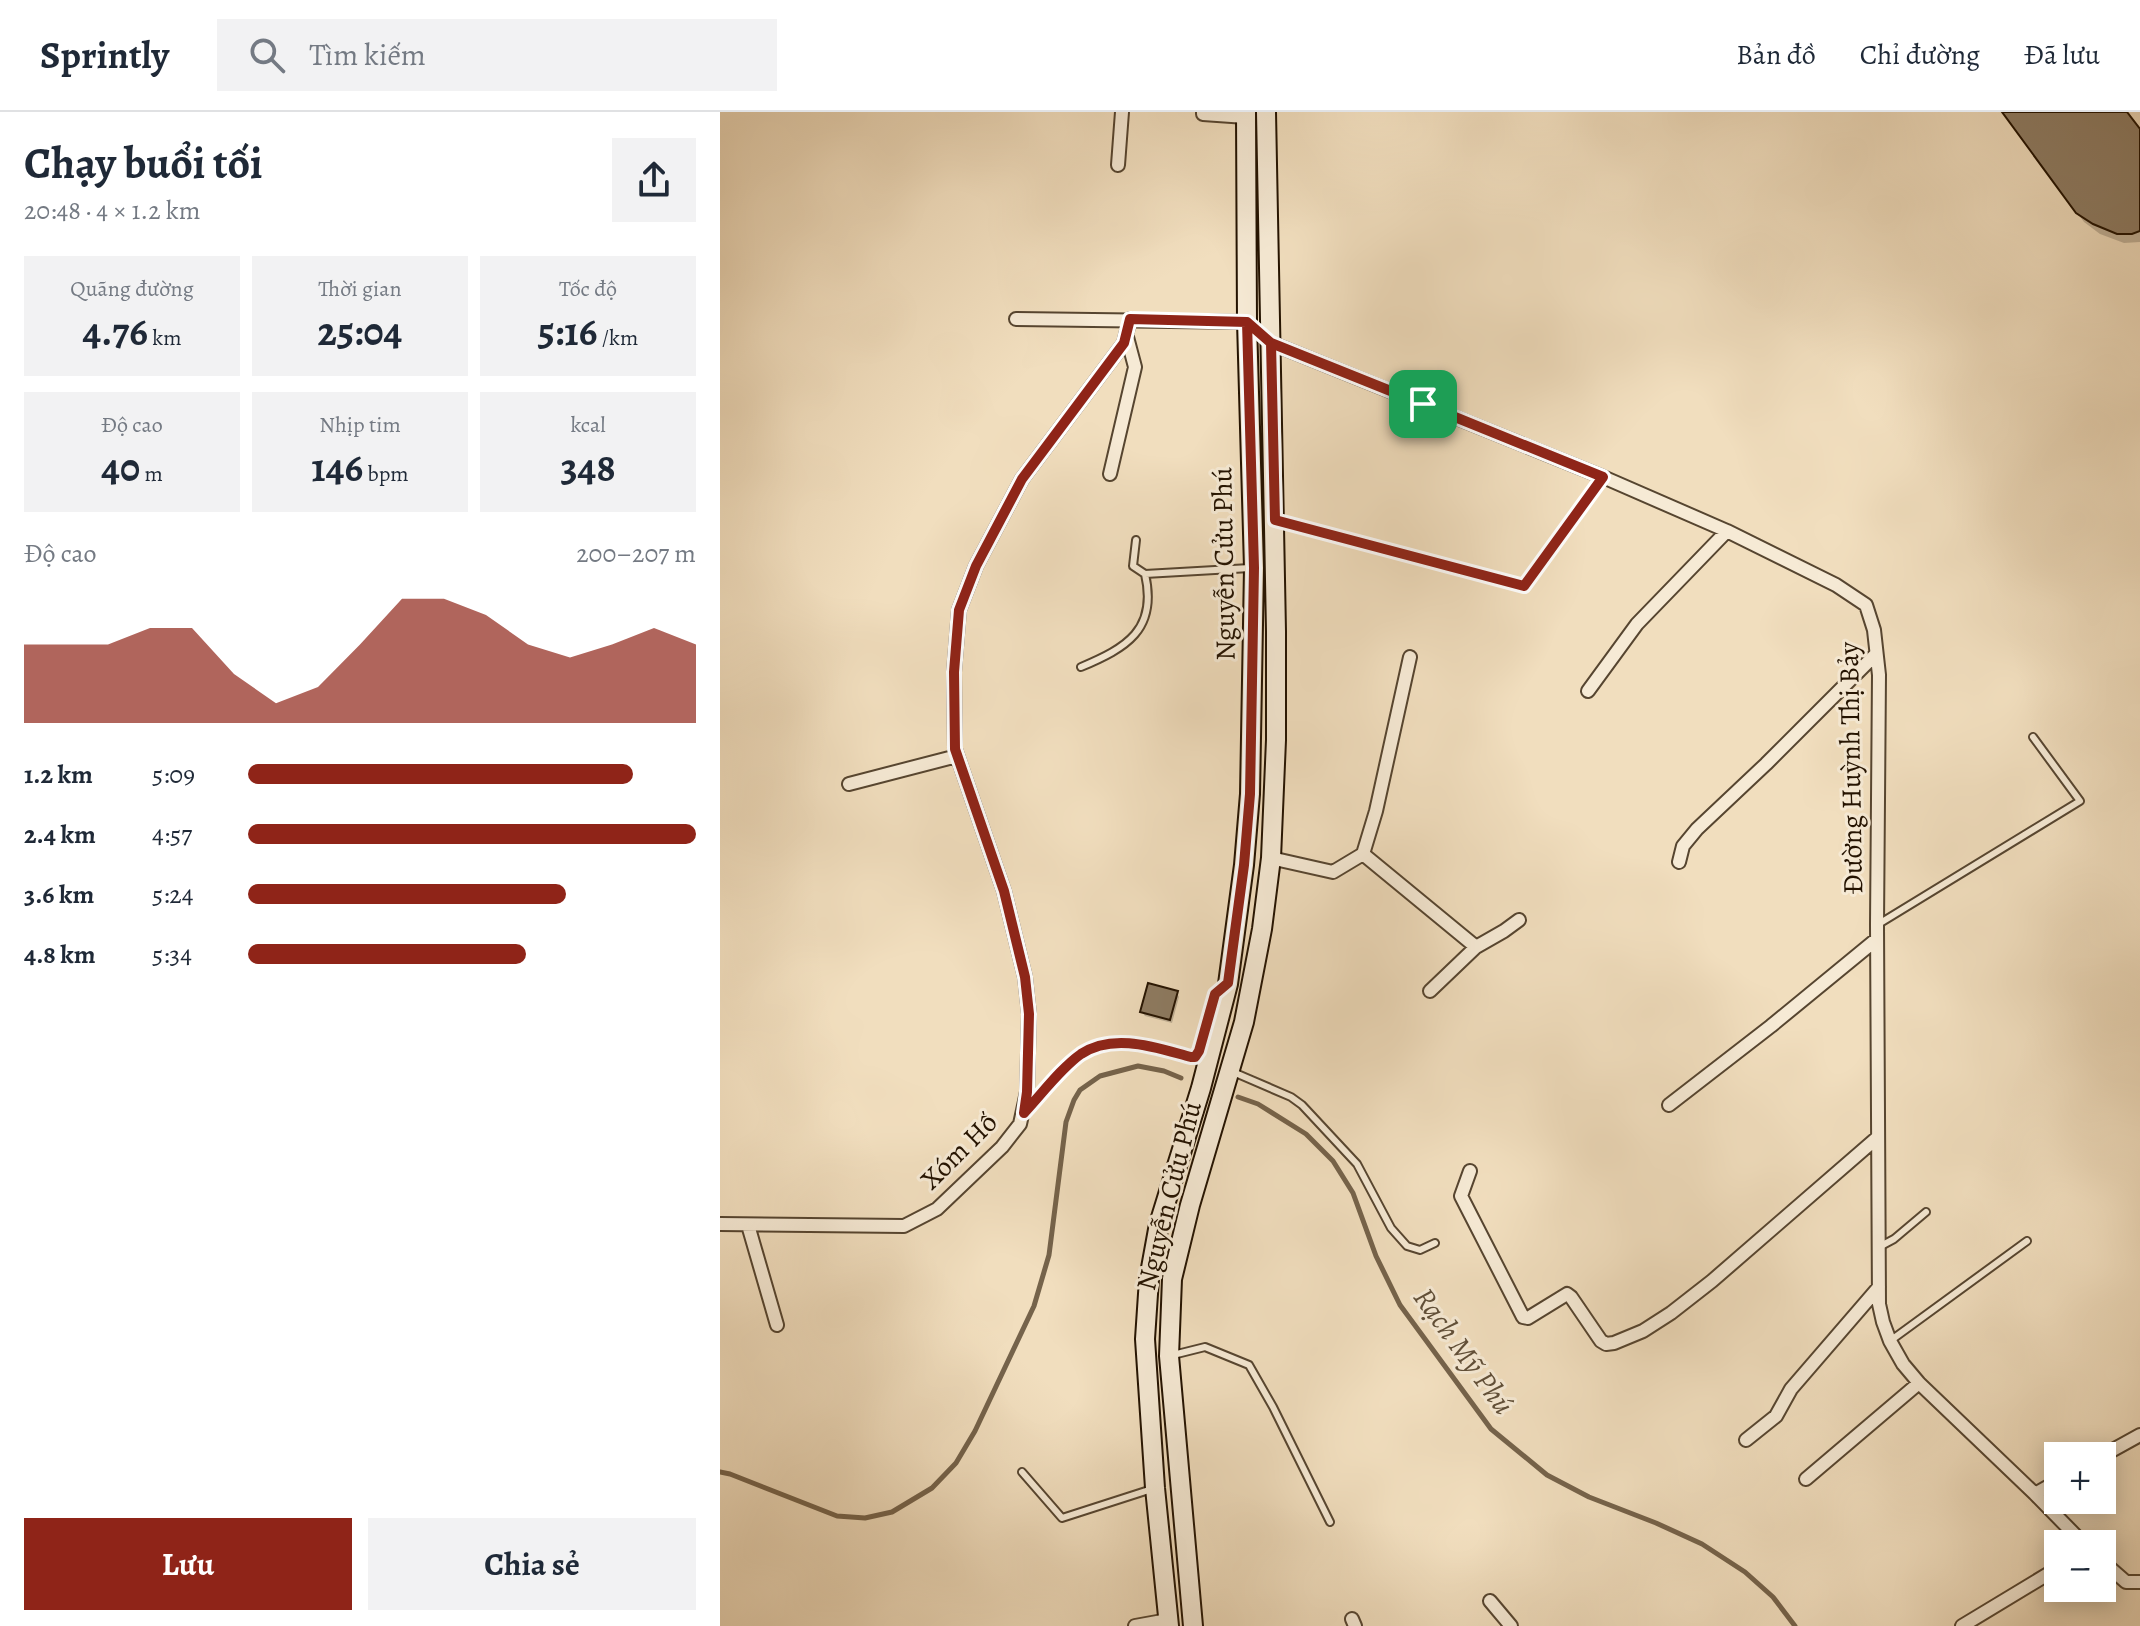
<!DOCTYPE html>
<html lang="vi">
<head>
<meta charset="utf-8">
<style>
	body { margin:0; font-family:Alegreya,serif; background:#f2f2f3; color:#1f2937; height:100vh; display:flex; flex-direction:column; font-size:30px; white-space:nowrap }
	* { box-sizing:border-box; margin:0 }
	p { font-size:26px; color:#747a83 }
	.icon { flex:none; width:44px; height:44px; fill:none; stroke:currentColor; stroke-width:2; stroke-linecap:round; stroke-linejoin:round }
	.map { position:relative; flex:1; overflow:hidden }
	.sheet { display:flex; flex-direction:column; background:#fff; width:720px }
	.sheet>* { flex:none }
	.controls { position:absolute; left:1324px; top:1330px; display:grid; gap:16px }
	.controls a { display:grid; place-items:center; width:72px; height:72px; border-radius:0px; background:#fff; box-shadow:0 4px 20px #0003; font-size:40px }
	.pin { position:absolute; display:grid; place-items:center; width:68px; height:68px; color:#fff; margin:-34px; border-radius:16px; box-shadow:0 4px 12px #0006 }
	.round { display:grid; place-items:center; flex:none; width:84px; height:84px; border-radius:0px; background:#f2f2f3 }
	.summary { display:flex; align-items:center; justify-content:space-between; height:136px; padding:0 24px }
	h1 { font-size:44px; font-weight:700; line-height:60px }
	.stats { display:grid; grid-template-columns:repeat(3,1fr); gap:12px; height:136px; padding:8px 24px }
	.stats div { display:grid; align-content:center; border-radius:0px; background:#f2f2f3; text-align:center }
	.stats b { font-size:40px; font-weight:700 }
	.stats small { font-size:22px; font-weight:400 }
	.stats p { font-size:22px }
	.chart { height:224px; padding:16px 24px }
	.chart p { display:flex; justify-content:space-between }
	.chart svg { width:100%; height:144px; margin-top:8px; fill:#8f2418; opacity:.7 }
	.primary-button { display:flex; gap:16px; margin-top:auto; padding:16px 24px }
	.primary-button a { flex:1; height:92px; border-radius:0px; background:#8f2418; color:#fff; font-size:32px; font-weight:700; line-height:92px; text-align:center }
	.primary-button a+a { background:#f2f2f3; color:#1f2937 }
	ul { padding:0 24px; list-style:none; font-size:26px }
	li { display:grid; grid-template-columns:128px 96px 1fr; align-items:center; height:60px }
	li i { height:20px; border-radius:10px; background:#8f2418 }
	header { display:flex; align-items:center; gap:48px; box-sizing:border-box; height:112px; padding:0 40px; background:#fff; border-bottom:2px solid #e0e1e3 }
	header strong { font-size:38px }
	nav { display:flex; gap:44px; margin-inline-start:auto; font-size:28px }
	.search { width:560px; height:72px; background:#f2f2f3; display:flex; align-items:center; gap:20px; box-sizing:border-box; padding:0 28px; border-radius:0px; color:#747a83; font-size:30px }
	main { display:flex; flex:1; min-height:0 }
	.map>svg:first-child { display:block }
	.shadow { fill:#0003 }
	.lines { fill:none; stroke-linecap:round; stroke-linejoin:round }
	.stream { stroke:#75634b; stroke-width:5 }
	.building { fill:#8e7c63; stroke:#231200; stroke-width:2 }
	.service-casing { stroke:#564530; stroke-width:10 }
	.minor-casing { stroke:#564530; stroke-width:16 }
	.secondary-casing { stroke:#231200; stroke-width:22 }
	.service { stroke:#f6ead5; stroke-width:6 }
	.minor { stroke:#f6ead5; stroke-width:12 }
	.secondary { stroke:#f6ead5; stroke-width:18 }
	.route-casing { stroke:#fff; stroke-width:16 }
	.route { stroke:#8f2418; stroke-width:10 }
	.labels { text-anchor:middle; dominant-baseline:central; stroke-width:6; stroke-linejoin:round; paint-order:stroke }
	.street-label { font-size:28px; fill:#231200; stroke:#f6ead5 }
	.water-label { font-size:30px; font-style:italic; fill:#604f38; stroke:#f6ead5 }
</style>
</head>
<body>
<header>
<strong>Sprintly</strong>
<div class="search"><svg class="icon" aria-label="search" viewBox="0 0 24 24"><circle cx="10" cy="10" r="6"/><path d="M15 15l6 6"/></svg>Tìm kiếm</div>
<nav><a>Bản đồ</a><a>Chỉ đường</a><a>Đã lưu</a></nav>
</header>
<main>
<section class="sheet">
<div class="summary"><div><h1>Chạy buổi tối</h1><p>20:48 · 4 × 1.2 km</p></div><a class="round"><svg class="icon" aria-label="share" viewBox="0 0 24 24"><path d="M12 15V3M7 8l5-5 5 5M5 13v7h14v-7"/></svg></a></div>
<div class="stats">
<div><p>Quãng đường</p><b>4.76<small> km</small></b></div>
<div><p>Thời gian</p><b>25:04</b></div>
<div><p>Tốc độ</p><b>5:16<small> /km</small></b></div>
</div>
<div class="stats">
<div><p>Độ cao</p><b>40<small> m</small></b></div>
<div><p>Nhịp tim</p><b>146<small> bpm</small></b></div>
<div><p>kcal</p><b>348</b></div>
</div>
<div class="chart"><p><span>Độ cao</span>200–207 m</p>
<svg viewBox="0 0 160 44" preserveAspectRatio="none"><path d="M0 44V20L10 20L20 20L30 15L40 15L50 29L60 38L70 33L80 20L90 6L100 6L110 11L120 20L130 24L140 20L150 15L160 20V44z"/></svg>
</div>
<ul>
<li><b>1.2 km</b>5:09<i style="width:86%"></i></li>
<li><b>2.4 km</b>4:57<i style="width:100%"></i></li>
<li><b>3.6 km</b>5:24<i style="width:71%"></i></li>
<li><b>4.8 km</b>5:34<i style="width:62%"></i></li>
</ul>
<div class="primary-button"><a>Lưu</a><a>Chia sẻ</a></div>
</section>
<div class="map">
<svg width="1420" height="1514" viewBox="0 0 1420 1514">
	<rect width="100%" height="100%" fill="#f1debe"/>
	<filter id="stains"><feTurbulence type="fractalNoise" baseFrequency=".0025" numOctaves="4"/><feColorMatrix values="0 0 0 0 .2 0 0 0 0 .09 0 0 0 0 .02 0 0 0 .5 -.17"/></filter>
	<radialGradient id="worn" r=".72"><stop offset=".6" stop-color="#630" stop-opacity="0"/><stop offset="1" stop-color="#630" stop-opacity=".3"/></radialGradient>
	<path class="shadow" d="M1283,0H1405L1420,21V130L1404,131L1380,122L1364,110Z
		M457,881L459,885L452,911L425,904L422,900Z"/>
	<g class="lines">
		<path class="stream" d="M518,985L538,992L586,1022L613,1049L633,1081L656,1144L680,1193L771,1317L827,1363L869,1385L936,1411L982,1432L1025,1460L1053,1485L1075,1514
			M0,1360L10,1362L117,1404L145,1406L172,1400L212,1376L236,1351L255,1319L314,1194L329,1143L346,1010L354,988L360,978L380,964L418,954L444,959L461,966"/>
	</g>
	<path class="building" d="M1282,0H1407L1420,17V119L1412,122H1397L1373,112L1356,101Z
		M428,871L458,879L450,908L420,900Z"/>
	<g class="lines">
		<defs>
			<path id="service" d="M555,408L804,474L883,365
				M416,428L413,454L425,462
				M361,555C406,536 438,518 425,462L530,456
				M1157,813L1360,689L1313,625
				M513,960L571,985L582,993L637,1052L671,1116L687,1134L700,1138L715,1131
				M307,998C322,982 337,963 353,948C387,918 433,935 471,945H475L479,939L495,882L502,875
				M1159,1135L1174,1127L1206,1100
				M1170,1229L1307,1129
				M453,1243L485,1235L529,1253L553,1295L610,1410
				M302,1360L342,1406L432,1377"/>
			<path id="minor" d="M483,0V2L526,5
				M398,53L402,0
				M296,207L527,210
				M551,231L883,365L1007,419L1116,473L1146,493L1154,518L1159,563L1157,813L1159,1192L1163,1210L1170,1229L1183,1252L1199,1271L1315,1382L1338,1369
				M390,362L415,255L407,225
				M868,579L917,512L1007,419
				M129,672L237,644
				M643,742L656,699L690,545
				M551,746L613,760L643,742L756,835L710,879
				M959,750L963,734L977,717L1046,652L1156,542
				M756,835L784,819L799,808
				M949,993L1051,914L1157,827
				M750,1059L741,1084L803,1205L808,1206L847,1182L851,1185L881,1229L886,1232L894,1231L923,1219L951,1201L992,1169L1158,1025
				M0,1112L184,1114L217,1097L282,1035L300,1012L307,980L309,902L305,865L284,779L235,637L234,560L239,498L256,454L302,367L404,231L410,207
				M28,1113L57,1213
				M1026,1328L1056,1304L1071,1277L1159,1175
				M1382,1344L1420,1323
				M1086,1367L1199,1271
				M1315,1382L1364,1432
				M1382,1449L1406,1470H1420
				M770,1489L791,1514
				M632,1507L635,1514
				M415,1514L448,1508
				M1242,1514L1338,1456"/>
			<path id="secondary" d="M449,1514L435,1376L425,1227L429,1167L439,1112L481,976L508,872L524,753L530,682L534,456L527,210L526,0
				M473,1514L449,1244L452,1167L470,1093L524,910L542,817L551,746L556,628V519L546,0"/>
		</defs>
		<use href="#service" class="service-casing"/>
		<use href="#minor" class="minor-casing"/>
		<use href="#secondary" class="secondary-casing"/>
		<use href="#service" class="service"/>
		<use href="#minor" class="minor"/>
		<use href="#secondary" class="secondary"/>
	</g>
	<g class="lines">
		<defs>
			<path id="route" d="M703,292L551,231L527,210L534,456L530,682L524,753L508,871L495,882L479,939L475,945H471C437,936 394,920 361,942C341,956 321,983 304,1001L307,980L309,902L305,865L284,779L235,637L234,560L239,498L256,454L302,367L404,231L410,207L527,210L551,231L555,408L804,474L883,365L703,292"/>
		</defs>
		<use href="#route" class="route-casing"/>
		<use href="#route" class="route"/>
	</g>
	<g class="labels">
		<g class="street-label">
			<text transform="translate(504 452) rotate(-91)">Nguyễn Cửu Phú</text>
			<text transform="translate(1131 656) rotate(-91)">Đường Huỳnh Thị Bảy</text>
			<text transform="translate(239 1039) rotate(-45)">Xóm Hố</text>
			<text transform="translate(449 1084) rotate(-76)">Nguyễn Cửu Phú</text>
		</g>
		<g class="water-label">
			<text transform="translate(744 1239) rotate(54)">Rạch Mỹ Phú</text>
		</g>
	</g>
	<rect width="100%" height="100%" filter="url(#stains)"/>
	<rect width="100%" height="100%" fill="url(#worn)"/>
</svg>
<div class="controls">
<a>+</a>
<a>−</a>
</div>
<div class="pin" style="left:703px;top:292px;background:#1e9e55"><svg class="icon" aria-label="arrive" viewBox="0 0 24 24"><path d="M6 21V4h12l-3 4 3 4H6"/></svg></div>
</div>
</main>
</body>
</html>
